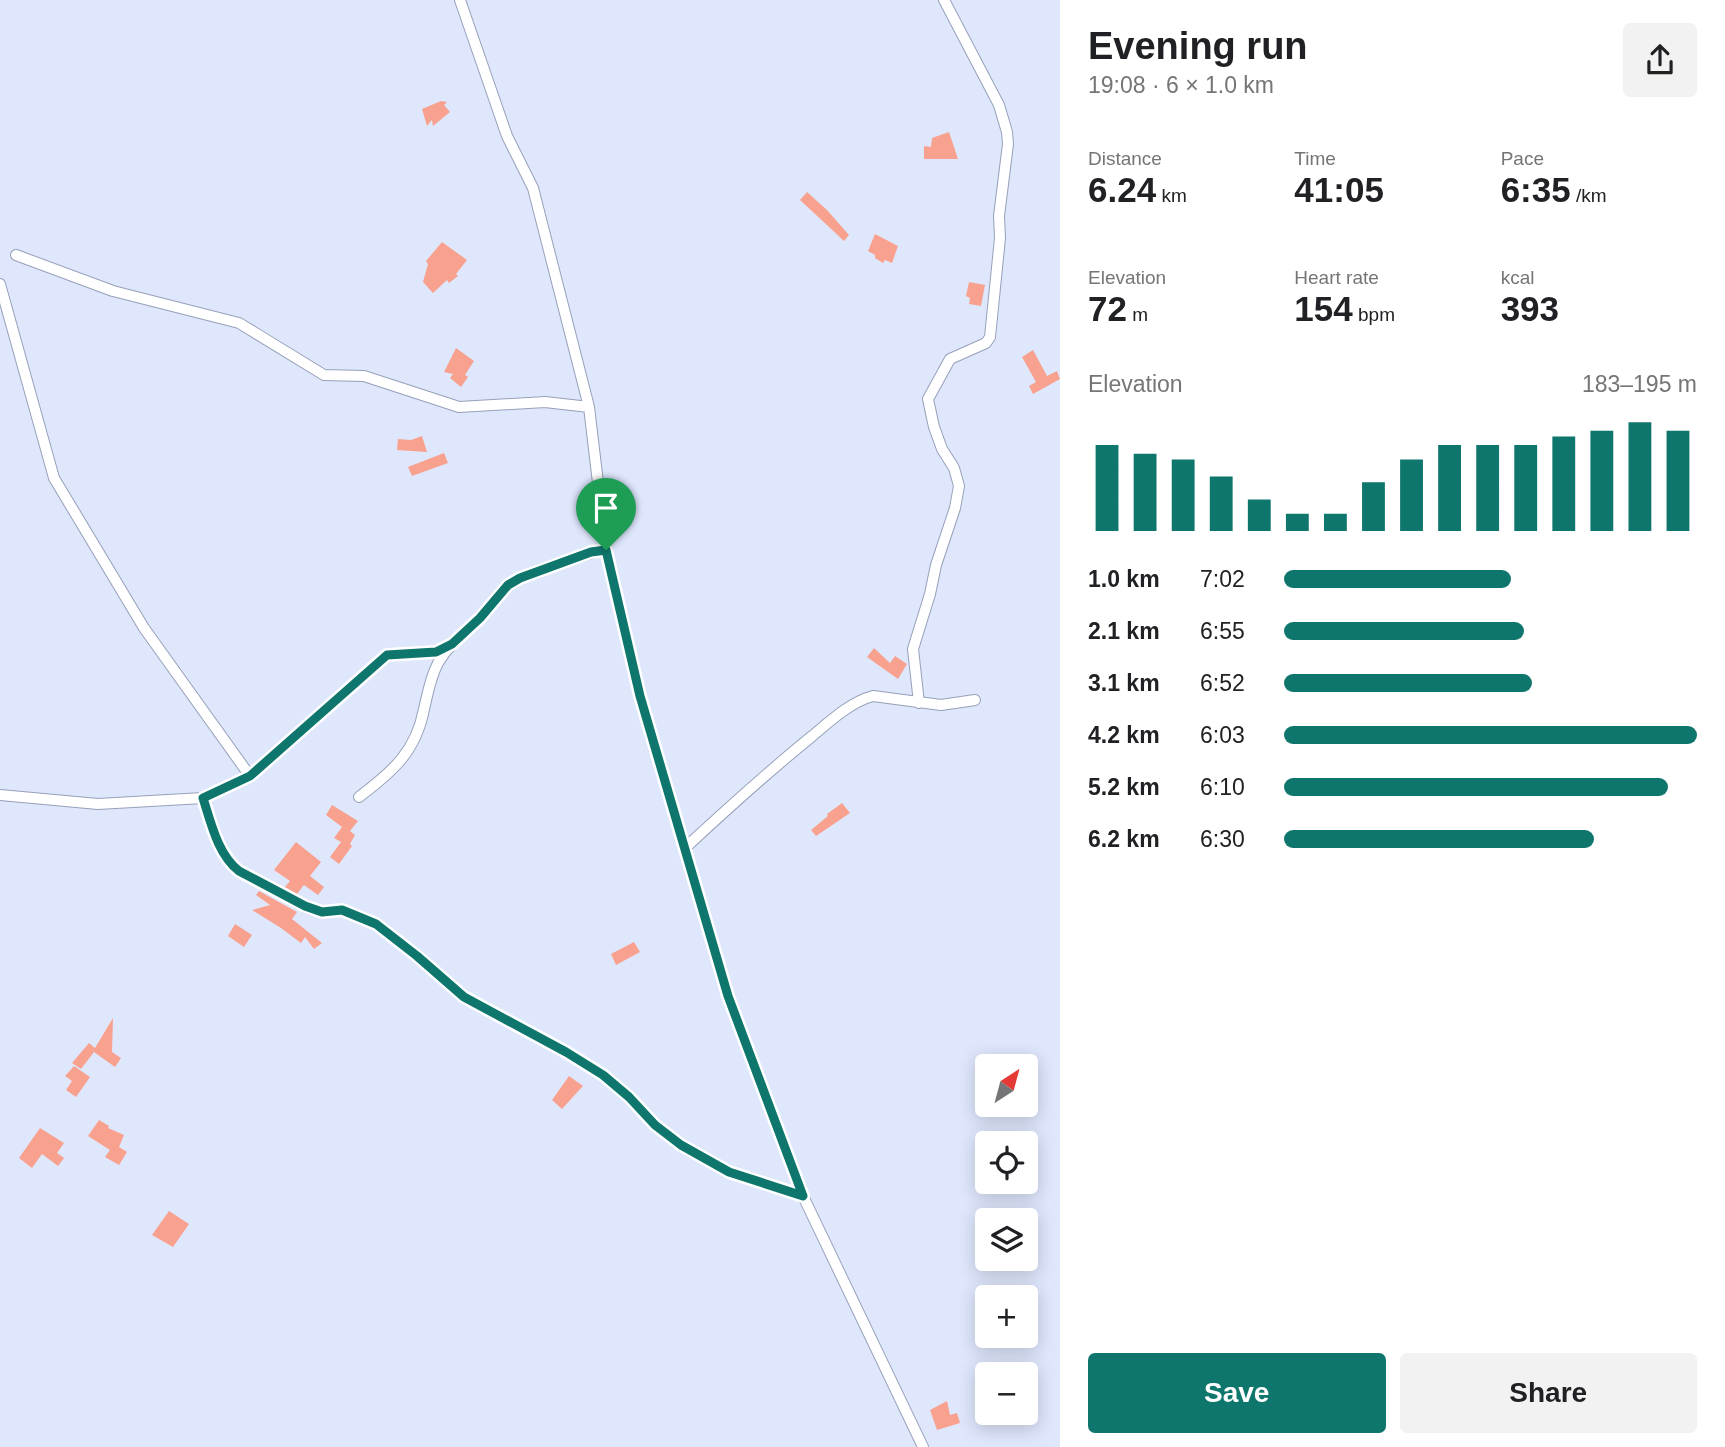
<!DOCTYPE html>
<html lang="en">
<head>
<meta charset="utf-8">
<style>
	body { margin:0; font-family:Arial,sans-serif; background:#f2f2f2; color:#202124; height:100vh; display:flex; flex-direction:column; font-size:26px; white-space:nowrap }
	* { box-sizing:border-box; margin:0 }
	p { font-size:23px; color:#757577 }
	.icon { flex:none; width:38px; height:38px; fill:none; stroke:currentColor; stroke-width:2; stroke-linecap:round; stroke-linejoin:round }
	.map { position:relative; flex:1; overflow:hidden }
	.details { display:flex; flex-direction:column; background:#fff; width:665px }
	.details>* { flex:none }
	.needle { width:46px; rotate:36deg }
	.fabs { position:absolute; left:975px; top:1054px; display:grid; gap:14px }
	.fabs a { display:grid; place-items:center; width:63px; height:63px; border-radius:7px; background:#fff; box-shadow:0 4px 18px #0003; font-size:35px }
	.pin { position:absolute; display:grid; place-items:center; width:60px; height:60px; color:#fff; margin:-72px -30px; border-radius:50% 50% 50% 0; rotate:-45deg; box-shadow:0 0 7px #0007 }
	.pin .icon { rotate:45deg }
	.round { display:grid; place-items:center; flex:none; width:74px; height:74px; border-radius:7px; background:#f2f2f2 }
	.summary { display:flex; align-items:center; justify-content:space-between; height:119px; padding:0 28px }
	h1 { font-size:38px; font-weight:800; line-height:52px }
	.figures { display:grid; grid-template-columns:repeat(3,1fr); gap:10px; height:119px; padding:7px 28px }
	.figures div { display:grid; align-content:center }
	.figures b { font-size:35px; font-weight:800 }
	.figures small { font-size:19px; font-weight:400 }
	.figures p { font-size:19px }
	.chart { height:196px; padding:14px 28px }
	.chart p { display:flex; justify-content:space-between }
	.chart svg { width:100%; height:126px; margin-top:7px; stroke:#0f766e; stroke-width:6 }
	.action { display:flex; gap:14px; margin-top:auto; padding:14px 28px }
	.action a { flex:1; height:80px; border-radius:7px; background:#0f766e; color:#fff; font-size:28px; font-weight:800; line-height:80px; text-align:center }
	.action a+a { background:#f2f2f2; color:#202124 }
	ul { padding:0 28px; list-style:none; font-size:23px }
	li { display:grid; grid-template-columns:112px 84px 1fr; align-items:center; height:52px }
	li i { height:18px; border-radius:9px; background:#0f766e }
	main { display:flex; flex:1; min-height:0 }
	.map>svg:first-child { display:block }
	.building { fill:#f8a18e }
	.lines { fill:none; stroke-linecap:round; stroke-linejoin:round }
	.minor-casing { stroke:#96a0b9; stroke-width:12 }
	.minor { stroke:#fff; stroke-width:10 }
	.route-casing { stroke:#fff; stroke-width:14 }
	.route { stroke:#0f766e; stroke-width:9 }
</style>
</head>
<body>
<main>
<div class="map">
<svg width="1060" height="1447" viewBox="0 0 1060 1447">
	<rect width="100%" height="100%" fill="#dfe7fd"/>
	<path class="building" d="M441,101L447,102L444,105L450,112L433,126L432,120L427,126L422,109Z
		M949,132L958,159H924V146L931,147L932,138Z
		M807,192L827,210L849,235L844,241L800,200Z
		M875,234L898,246L892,263L885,260L883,263L875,258V255L868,251Z
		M442,242L467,260L456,274L458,276L449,283L447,280L433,293L423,282L428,264L426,261Z
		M969,282L985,285L981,306L969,304L970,298L966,296Z
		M456,348L474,361L465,375L468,377L461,387L450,378L453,374L444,372Z
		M1033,350L1047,376L1057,371L1060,379L1033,394L1029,386L1036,382L1022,357Z
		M422,436L427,452L397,450L398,439L411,440Z
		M444,453L448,463L412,476L408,467Z
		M874,648L890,663L895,656L907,664L898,679L867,657Z
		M842,803L850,813L816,836L811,830L828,816L827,814Z
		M332,805L358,821L350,831L355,835L350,844L352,846L339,864L330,857L341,842L334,838L342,827L326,815Z
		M296,842L321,862L310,876L324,887L318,895L304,885L297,894L285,887L290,881L274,870Z
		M259,891L297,912L292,919L322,943L314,949L305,937L301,943L281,928L252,910L270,905L256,895Z
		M235,924L252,935L244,947L228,936Z
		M634,942L640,952L616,965L611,954Z
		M113,1018L112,1052L121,1058L115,1067L94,1052L81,1069L72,1063L89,1043L95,1048Z
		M74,1066L90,1077L76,1097L66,1090L72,1081L65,1076Z
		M569,1076L583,1086L562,1109L552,1100Z
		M99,1120L109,1126L108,1128L124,1135L119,1147L127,1152L119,1165L105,1157L110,1150L88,1136Z
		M40,1128L64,1143L57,1153L64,1158L58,1166L42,1154L32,1168L19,1158Z
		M169,1211L189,1224L173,1247L152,1235Z
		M947,1401L950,1415L957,1413L960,1423L937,1430L930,1410Z"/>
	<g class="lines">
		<defs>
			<path id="minor" d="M460,0L507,136L533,188L589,407L606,550L640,696L728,996L803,1196L923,1447
				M16,255L113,291L239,323L324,375L364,376L459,407L545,402L589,407
				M0,284L54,478L144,628L250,776
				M919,703L913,649L930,594L936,565L955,508L959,486L954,468L942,449L934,427L928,399L950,359L986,343L990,337L1000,238L999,216L1008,144L1007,132L999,105L944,0
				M0,795L98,804L203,798L250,776L387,655L436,652L452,644
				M359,797C392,772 416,752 424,709C428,693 430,678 438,663C448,645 464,633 478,620C490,609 498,593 510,584C525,573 587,553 606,550
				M203,798C211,823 218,855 239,871L305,907L322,912L342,910L376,924L417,955L464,997L566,1052L603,1075L629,1097L655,1125L681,1145L729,1172L803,1196
				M685,848C726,810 768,772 811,737C829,722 850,702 873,696L941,705L975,700"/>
		</defs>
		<use href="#minor" class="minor-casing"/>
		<use href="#minor" class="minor"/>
	</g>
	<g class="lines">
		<defs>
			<path id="route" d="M606,550L640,696L728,996L803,1196L729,1172L681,1145L655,1125L629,1097L603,1075L566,1052L464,997L417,956L376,924L342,910L322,912L305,906L239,871C218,855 211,823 203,798L250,776L387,655L436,652L452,644L480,618L508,585L520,578L591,552Z"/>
		</defs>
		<use href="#route" class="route-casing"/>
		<use href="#route" class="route"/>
	</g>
</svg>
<div class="fabs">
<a><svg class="needle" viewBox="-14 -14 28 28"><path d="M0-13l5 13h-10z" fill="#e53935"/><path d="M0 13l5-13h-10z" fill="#757577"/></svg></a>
<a><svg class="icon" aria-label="locate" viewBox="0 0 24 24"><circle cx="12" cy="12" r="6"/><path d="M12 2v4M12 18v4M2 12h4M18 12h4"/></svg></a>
<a><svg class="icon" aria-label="layers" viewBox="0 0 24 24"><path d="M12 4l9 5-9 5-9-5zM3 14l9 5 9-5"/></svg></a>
<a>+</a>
<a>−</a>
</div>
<div class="pin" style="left:606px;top:550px;background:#1e9e55"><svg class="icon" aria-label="arrive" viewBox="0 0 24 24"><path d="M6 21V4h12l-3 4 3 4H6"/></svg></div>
</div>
<section class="details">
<div class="summary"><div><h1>Evening run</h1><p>19:08 · 6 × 1.0 km</p></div><a class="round"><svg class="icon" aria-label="share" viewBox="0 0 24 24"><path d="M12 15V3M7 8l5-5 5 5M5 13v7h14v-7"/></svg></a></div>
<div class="figures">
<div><p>Distance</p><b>6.24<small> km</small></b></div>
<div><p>Time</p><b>41:05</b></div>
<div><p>Pace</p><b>6:35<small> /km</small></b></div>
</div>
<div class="figures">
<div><p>Elevation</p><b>72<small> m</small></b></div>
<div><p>Heart rate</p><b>154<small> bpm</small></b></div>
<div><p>kcal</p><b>393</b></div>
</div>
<div class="chart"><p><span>Elevation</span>183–195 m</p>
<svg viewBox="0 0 160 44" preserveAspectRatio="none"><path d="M5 44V14M15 44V17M25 44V19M35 44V25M45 44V33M55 44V38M65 44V38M75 44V27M85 44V19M95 44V14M105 44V14M115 44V14M125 44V11M135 44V9M145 44V6M155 44V9"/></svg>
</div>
<ul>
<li><b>1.0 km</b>7:02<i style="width:55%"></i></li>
<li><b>2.1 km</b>6:55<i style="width:58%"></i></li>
<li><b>3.1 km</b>6:52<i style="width:60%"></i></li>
<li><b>4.2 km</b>6:03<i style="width:100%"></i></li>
<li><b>5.2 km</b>6:10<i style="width:93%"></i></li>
<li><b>6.2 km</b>6:30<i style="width:75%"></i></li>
</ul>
<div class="action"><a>Save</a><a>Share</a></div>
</section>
</main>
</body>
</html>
